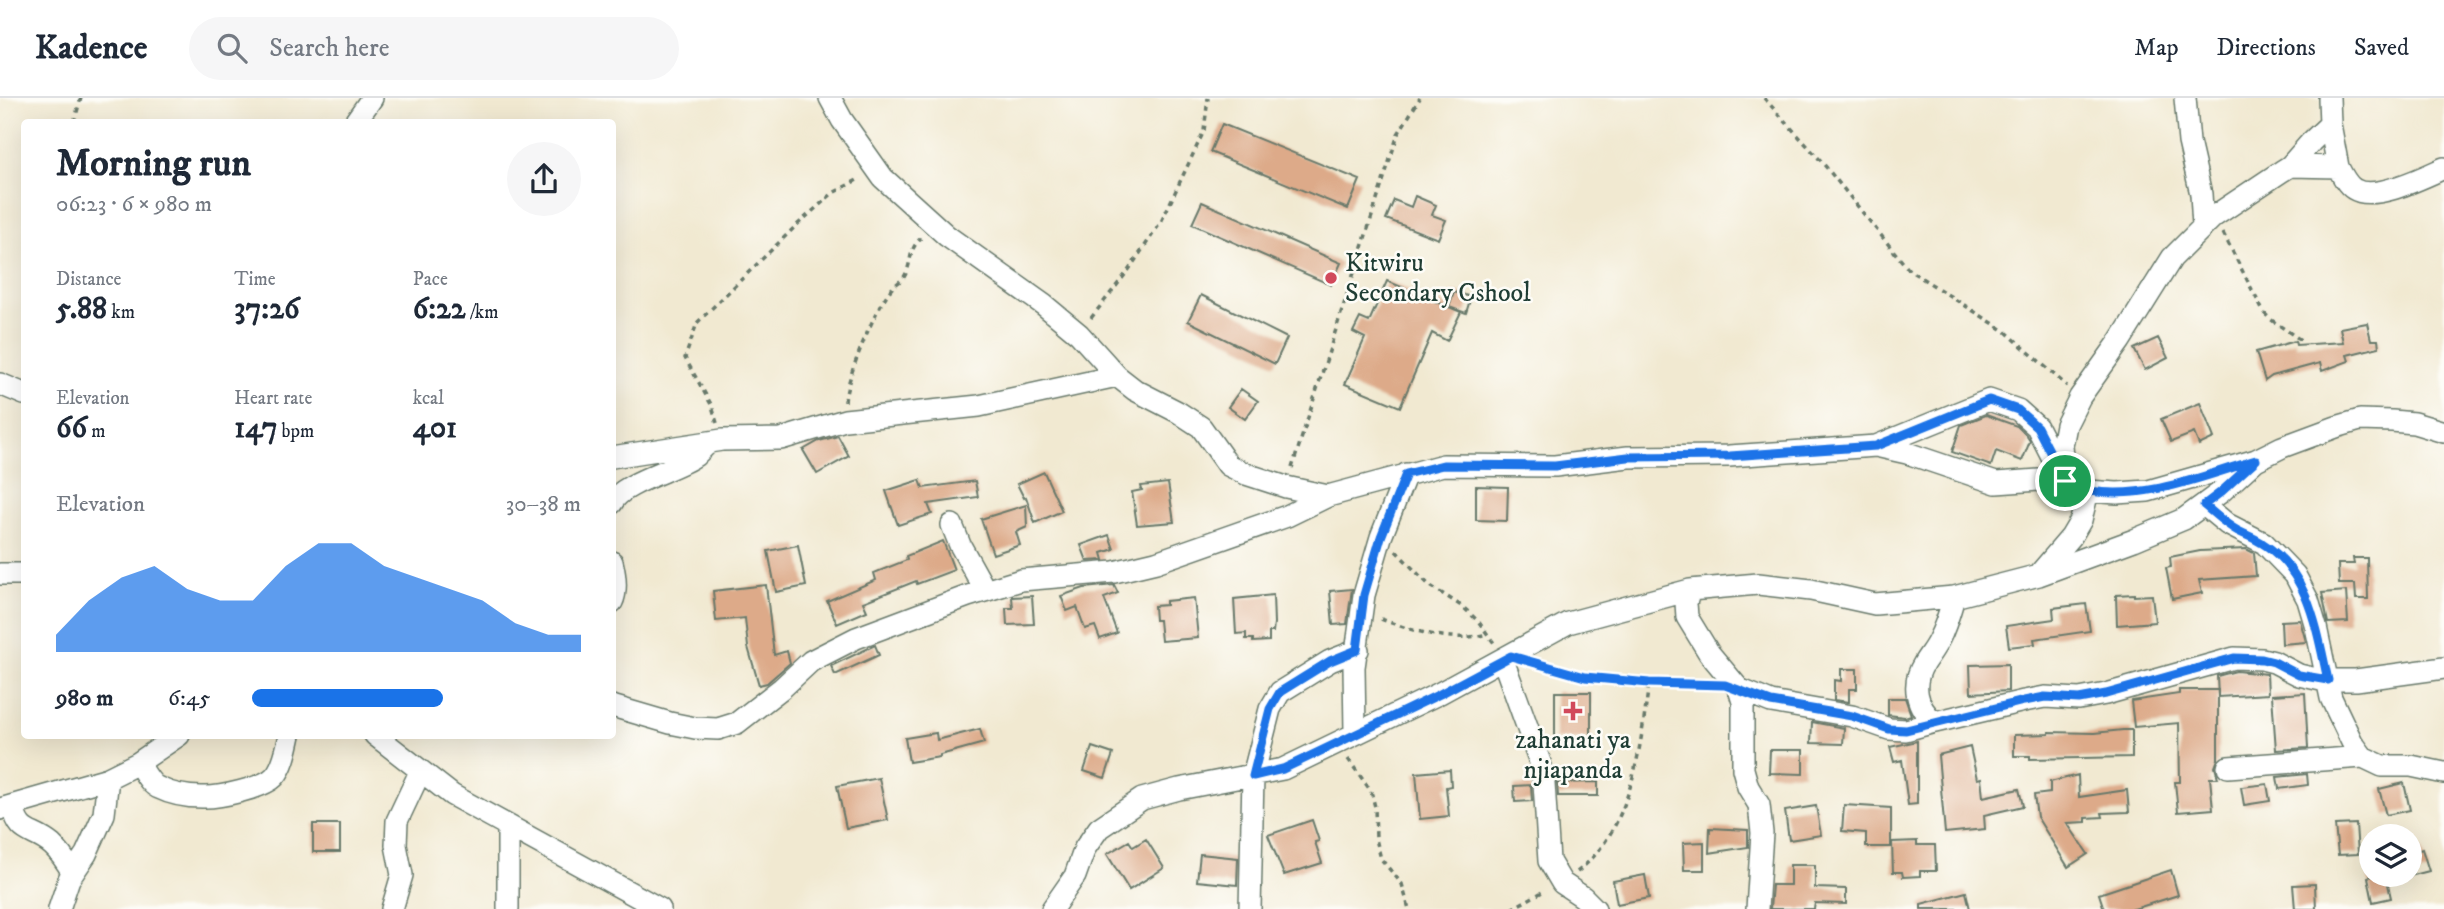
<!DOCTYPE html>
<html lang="en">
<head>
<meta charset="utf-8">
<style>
	body { margin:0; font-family:"IM FELL DW Pica",serif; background:#f6f6f7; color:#1f2937; height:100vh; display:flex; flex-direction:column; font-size:26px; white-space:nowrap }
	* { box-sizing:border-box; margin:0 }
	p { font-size:23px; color:#747a83 }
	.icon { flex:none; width:38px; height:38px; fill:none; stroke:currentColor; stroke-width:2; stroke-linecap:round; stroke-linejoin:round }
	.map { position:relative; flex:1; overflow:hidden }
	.details { position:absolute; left:21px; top:21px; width:595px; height:620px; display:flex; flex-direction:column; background:#fff; border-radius:7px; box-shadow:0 7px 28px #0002 }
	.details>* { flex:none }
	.tools { position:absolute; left:2359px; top:726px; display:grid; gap:14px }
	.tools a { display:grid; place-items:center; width:63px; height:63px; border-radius:50%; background:#fff; box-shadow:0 7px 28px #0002; font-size:35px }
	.pin { position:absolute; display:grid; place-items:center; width:60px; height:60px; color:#fff; margin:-30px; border:4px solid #fff; border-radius:50%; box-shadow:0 2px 7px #0007 }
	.round { display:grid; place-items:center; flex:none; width:74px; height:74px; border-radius:37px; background:#f6f6f7 }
	.summary { display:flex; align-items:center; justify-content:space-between; height:119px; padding:0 35px }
	h1 { font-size:38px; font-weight:700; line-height:52px }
	.figures { display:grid; grid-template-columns:repeat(3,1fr); gap:10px; height:119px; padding:7px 35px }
	.figures div { display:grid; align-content:center }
	.figures b { font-size:30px; font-weight:700 }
	.figures small { font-size:19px; font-weight:400 }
	.figures p { font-size:19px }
	.chart { height:196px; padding:14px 35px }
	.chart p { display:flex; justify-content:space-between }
	.chart svg { width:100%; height:126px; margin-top:7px; fill:#1a73e8; opacity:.7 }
	ul { padding:0 35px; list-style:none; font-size:23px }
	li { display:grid; grid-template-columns:112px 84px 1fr; align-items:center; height:52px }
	li i { height:18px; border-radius:9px; background:#1a73e8 }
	header { display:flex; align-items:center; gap:42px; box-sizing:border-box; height:98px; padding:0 35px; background:#fff; border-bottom:2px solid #e0e1e3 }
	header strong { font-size:33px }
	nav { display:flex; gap:38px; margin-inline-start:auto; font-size:24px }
	.search { width:490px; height:63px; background:#f6f6f7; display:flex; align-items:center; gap:18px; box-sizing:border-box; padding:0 24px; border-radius:38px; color:#747a83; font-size:26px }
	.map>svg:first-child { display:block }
	.building { fill:#ddaa89 }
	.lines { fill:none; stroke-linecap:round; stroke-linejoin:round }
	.street-casing { stroke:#68796b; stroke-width:24 }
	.path { stroke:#68796b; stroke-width:3.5; stroke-dasharray:5 5; stroke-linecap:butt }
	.street { stroke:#fff; stroke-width:21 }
	.route-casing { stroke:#fff; stroke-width:14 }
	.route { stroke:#1a73e8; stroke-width:9 }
	.poi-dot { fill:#d1495b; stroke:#fdfcf7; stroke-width:2.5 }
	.labels { text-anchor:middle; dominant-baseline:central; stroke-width:5; stroke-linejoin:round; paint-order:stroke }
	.poi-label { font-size:26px; fill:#1f3d34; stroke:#fdfcf7; text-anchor:start }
</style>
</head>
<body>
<header>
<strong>Kadence</strong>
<div class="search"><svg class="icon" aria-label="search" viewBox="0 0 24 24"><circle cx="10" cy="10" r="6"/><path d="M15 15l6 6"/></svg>Search here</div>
<nav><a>Map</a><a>Directions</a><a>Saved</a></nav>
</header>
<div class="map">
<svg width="2444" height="811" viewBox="0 0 2444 811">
	<rect width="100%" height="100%" fill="#fdfcf7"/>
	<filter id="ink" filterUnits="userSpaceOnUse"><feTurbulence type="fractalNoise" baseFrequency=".0143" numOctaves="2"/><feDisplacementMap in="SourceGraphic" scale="14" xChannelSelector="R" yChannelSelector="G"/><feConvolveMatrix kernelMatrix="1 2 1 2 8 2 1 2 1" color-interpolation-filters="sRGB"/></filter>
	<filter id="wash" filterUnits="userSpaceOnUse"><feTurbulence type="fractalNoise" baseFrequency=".00686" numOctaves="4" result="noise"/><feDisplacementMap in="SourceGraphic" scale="28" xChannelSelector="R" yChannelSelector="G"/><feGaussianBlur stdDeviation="1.57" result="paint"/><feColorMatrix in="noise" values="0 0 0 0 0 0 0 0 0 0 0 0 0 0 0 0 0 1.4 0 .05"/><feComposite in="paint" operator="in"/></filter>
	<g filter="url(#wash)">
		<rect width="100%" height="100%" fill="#f1e9d1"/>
		<g id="blocks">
			<path class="building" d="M1222,26L1360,82L1348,111L1210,54Z
				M1415,98L1436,107L1432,117L1446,122L1438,141L1386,121L1394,102L1411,109Z
				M1202,104L1341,165L1331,187L1192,126Z
				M1387,183L1461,214L1447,243L1432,235L1400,309L1345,286L1365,240L1353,234L1360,220L1369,224Z
				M1454,194L1471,199L1466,215L1449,209Z
				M1201,197L1287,240L1275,266L1188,223Z
				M2367,225L2371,242H2378L2379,249L2347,257L2349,263L2322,273L2320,265L2272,278L2265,283L2256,254L2295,243L2296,247L2343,244L2340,230Z
				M2158,240L2168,260L2145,272L2134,251Z
				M1241,291L1258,303L1245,321L1228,309Z
				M2200,305L2214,340L2199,347L2194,335L2171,344L2161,321Z
				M1986,317L2017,328L2026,337L2030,343L2022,363L1996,353L1991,368L1952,354L1961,327Z
				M838,338L849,358L817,376L803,352L819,343Z
				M1044,374L1062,413L1035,425L1026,399L1024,400L1017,386Z
				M920,382L923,390L975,383L978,399L928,406L932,416L898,427L886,393Z
				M1168,385L1174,424L1137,427L1132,394L1142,392L1141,388Z
				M1476,388L1508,389L1507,423L1476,422Z
				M1026,407L1027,429L1016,434L1020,447L993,456L981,421Z
				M1109,437L1114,451L1102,455L1104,462L1087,463L1081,447Z
				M943,443L954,472L917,486L916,483L863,504L867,513L837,526L827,503L876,482L874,475L907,462L906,458Z
				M798,447L806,488L776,494L768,453Z
				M2246,451L2254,455L2256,478L2199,482L2202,495L2172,501L2166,470L2171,469L2170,459L2200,453Z
				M2353,460H2367L2368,501H2356L2355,486H2339L2338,466H2354Z
				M766,487L774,557L787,553L790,565L767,585L759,587L748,549L745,520L716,523L713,493Z
				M1114,487L1118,495L1104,500L1117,535L1100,541L1095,528L1085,531L1077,509L1067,513L1061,498L1084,490Z
				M1352,491L1347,526L1333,527L1330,493Z
				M2346,493L2348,524L2328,525L2322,495Z
				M2134,496V498L2152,497L2155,524L2117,527L2116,497Z
				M1273,497L1274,525L1273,534H1269V543L1253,544V541H1246V535L1236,536L1234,501Z
				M1032,498L1034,526L1007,527L1006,510H1013L1012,499Z
				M1194,500L1198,540L1161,543L1159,522H1155L1154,508L1166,507V503Z
				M2086,506L2090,533L2034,541L2035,546L2009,549L2006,528L2054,521L2053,510Z
				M2300,522L2306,544L2282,546L2281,523Z
				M875,547L879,557L835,577L831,568Z
				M2008,566V593L1971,595L1970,567Z
				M1841,571H1857V591H1849V604L1834,602V582L1841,583Z
				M2236,573L2267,576L2268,596L2218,599L2217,578Z
				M2179,592H2218V661L2215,669L2218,680H2210L2213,711L2178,714L2175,684H2180L2179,625L2134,629L2131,603L2179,596Z
				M1555,594H1591V640L1555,641Z
				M2305,595L2308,650L2276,652L2272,597Z
				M1888,600H1905L1911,617L1905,619L1888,617Z
				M1812,624L1844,630L1843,646L1811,645Z
				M980,631L984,645L940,657V659L909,664L905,640L936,635L937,642Z
				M2123,632H2132V659L2030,661V658H2014V637L2049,636V634L2094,635Z
				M1917,643V706L1908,707L1902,662L1894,664L1890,649Z
				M1092,649L1113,656L1105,680L1084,673Z
				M1970,649L1977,681L1981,680L1983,699L2019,691L2023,708L1984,717L1985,731L1945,735L1938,657Z
				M1770,652H1803V676L1769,675Z
				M1450,672L1451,688L1446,689L1449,718L1420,721L1416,675Z
				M2307,676L2308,687L2279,691L2277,679Z
				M2078,677L2079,699L2127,692L2129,714L2102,715L2103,719L2086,720V724L2067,725L2088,756L2068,769L2037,719L2034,697L2050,695V684Z
				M879,680L888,722L846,730L837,688Z
				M1598,684V698H1558L1557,685Z
				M2404,685L2410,712L2386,717L2379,691Z
				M2267,686L2270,703L2244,707L2241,689Z
				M1531,687L1532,703L1515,704L1514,688Z
				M1844,707L1891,710V749H1866V735L1842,733Z
				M1816,708L1821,737L1789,742L1785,713Z
				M1312,722L1319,743L1315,744L1322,765L1284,777L1268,737Z
				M313,726H340V754H313Z
				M2356,726L2358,756L2338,757L2335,727Z
				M1710,730L1748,732V749L1709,755Z
				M1146,741L1164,770L1129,792L1107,756L1129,743L1133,749Z
				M1917,743V747H1935L1936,773H1920V778L1903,779L1902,774H1893L1892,744Z
				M1704,744V772H1684L1683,745Z
				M2422,751L2429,773L2410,778V755Z
				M1200,756L1238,760L1237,787L1197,783Z
				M1790,767H1815V790L1846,791V806L1815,805L1814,811H1770L1772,787H1790Z
				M2171,772L2178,797L2134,811H2104L2099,796Z
				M1645,777L1649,800L1617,806L1613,783Z
				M2378,777H2386L2391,800L2373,804L2368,779Z
				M2315,786L2316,811H2295L2293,787Z
				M1966,794L1970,811H1921V806Z"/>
		</g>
	</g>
	<g filter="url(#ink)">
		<use href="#blocks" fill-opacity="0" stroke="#68796b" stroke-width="2"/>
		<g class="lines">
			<defs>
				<path id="street" d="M830,0L842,22L883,80L947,138L1044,207L1079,236L1117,278L1135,292L1178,314L1201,329L1228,367L1246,376L1286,389L1328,398
					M2185,0L2189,44L2201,96L2203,128
					M2329,0L2330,26L2338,69
					M355,24L372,0
					M2290,68L2311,44L2330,26
					M0,286L24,296
					M1876,348L1989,302L2018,312L2037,329L2059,372
					M612,359L722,342L781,341L845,322L979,308L1117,278
					M2065,383L2062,348L2066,327L2080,299L2120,243L2172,160L2213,119L2282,73L2290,68L2338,69C2342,77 2347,87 2354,91C2374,104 2424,79 2444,70
					M612,405C621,385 675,372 695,358C699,354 703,350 707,346
					M2204,407L2227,426L2264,445L2295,477L2308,502L2316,529L2331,600L2352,644L2363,659L2382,668H2411L2444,675
					M952,427L960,447L985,492
					M612,464C615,476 618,492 612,504
					M2041,474L2071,439L2081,422L2088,393
					M0,476H24
					M1690,492L1686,505L1687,519L1709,555L1739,591L1743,604V671L1748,689L1759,707L1762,735L1757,811
					M1954,499C1950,513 1946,528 1939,541C1935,550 1929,557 1924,565C1911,586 1916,610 1935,624L2024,603L2045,599L2079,601L2106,596L2234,560L2262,561L2274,564L2299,577L2321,582H2356L2444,570
					M1503,562L1540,664L1544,685L1549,763L1562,785L1583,799L1595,811
					M1739,591L1771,604L1852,618L1889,631L1906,632L1935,624
					M612,608L670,625L695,630L718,631L737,625L782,590L811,563L856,540L968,498L1021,482L1114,474L1156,464L1287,418L1328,398L1443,367L1555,368L1628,359L1729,358L1876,348L1907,355L1996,385L2039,382L2065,383L2088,393L2117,395L2148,393L2256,362
					M1355,635L1354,569L1364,497L1381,439L1406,376
					M375,637L452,697L660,811
					M138,665C144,673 150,687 159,690C171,696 188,699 202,699C217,700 265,690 275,678C284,668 287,650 290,637
					M2228,669L2363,659
					M13,708C19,739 32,730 52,747C61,755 67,765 73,775
					M0,711L108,680L138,665L179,637
					M508,730V811
					M59,811L69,781L86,756L104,716L108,680
					M392,811L402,777L396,747L397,723L420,674
					M1052,811L1075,778L1085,750L1099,730L1142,701L1179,691L1283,671L1440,595L1568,525L1690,492L1758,486L1811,492L1875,506L1954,499L2039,477L2134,442L2184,421L2221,394L2256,362L2282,349L2336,329L2360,322L2392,323L2414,325L2444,334
					M1250,811L1253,678L1270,611L1280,594L1330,563L1358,552"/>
			</defs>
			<use href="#street" class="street-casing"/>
			<path class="path" d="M1764,0L1822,64L1909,172L2005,233L2067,288
				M74,24L81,0
				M2223,135L2264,215L2270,221L2302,243
				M1091,220L1128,173L1161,124L1204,33L1208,0
				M845,304C846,281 874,213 889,194C893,188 900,184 904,179C913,164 907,153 921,140
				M717,325L712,308L685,260L697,225L798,126L833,95L859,81
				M1292,370L1398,36L1420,0
				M1396,453L1429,487L1463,509L1478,523L1494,545
				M1381,521C1415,534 1452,545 1488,536
				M1536,566C1593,583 1652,587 1712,586
				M1348,661L1371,693L1375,709L1376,741L1381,761L1402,786L1409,811
				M1577,774C1633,730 1640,650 1649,585
				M1511,811L1546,792"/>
			<use href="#street" class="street"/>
		</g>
	</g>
	<g class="lines" filter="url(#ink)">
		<defs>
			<path id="route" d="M1989,302L2018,312L2037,329L2065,383C2073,387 2082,391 2090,393C2147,402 2203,378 2256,362L2221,394L2204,407C2215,416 2225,426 2238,433C2246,437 2255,440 2262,445C2309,473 2317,533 2328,582L2299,577L2274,564L2262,561L2234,560L2106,596L2079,601L2045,599L2024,603L1906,632L1889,631L1852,618L1771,604L1725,587L1649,585L1585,579L1511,558L1440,596L1283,671L1253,678L1270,611L1280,594L1330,563L1357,552L1364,497L1381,439L1406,376L1443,367L1555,368L1628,359L1730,358L1876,348Z"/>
		</defs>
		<use href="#route" class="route-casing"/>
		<use href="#route" class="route"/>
	</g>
	<g class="poi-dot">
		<circle cx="1331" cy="180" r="7"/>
		<path d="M1569.5 602.5h7v7h7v7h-7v7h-7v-7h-7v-7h7z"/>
	</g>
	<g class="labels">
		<g class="poi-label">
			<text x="1345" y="165">Kitwiru<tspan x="1345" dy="30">Secondary Cshool</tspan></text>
			<text x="1573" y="642" text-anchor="middle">zahanati ya<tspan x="1573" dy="30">njiapanda</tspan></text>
		</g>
	</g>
</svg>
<div class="tools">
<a><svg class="icon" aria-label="layers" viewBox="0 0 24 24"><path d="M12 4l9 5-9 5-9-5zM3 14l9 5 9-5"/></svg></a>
</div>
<div class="pin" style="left:2065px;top:383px;background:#1e9e55"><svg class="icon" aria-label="arrive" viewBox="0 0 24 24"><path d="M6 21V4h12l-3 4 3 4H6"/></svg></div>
<section class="details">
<div class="summary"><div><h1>Morning run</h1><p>06:23 · 6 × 980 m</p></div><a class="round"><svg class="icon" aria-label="share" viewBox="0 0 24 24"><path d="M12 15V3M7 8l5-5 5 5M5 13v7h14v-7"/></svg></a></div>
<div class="figures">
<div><p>Distance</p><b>5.88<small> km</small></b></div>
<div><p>Time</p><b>37:26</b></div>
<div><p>Pace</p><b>6:22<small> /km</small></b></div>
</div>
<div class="figures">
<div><p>Elevation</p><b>66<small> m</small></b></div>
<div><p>Heart rate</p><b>147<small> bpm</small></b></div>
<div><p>kcal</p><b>401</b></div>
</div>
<div class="chart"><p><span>Elevation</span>30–38 m</p>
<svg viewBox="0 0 160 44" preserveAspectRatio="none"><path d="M0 44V38L10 26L20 18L30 14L40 22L50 26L60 26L70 14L80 6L90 6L100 14L110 18L120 22L130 26L140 34L150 38L160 38V44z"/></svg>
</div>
<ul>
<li><b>980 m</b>6:45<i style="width:58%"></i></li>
</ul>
</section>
</div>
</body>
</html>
